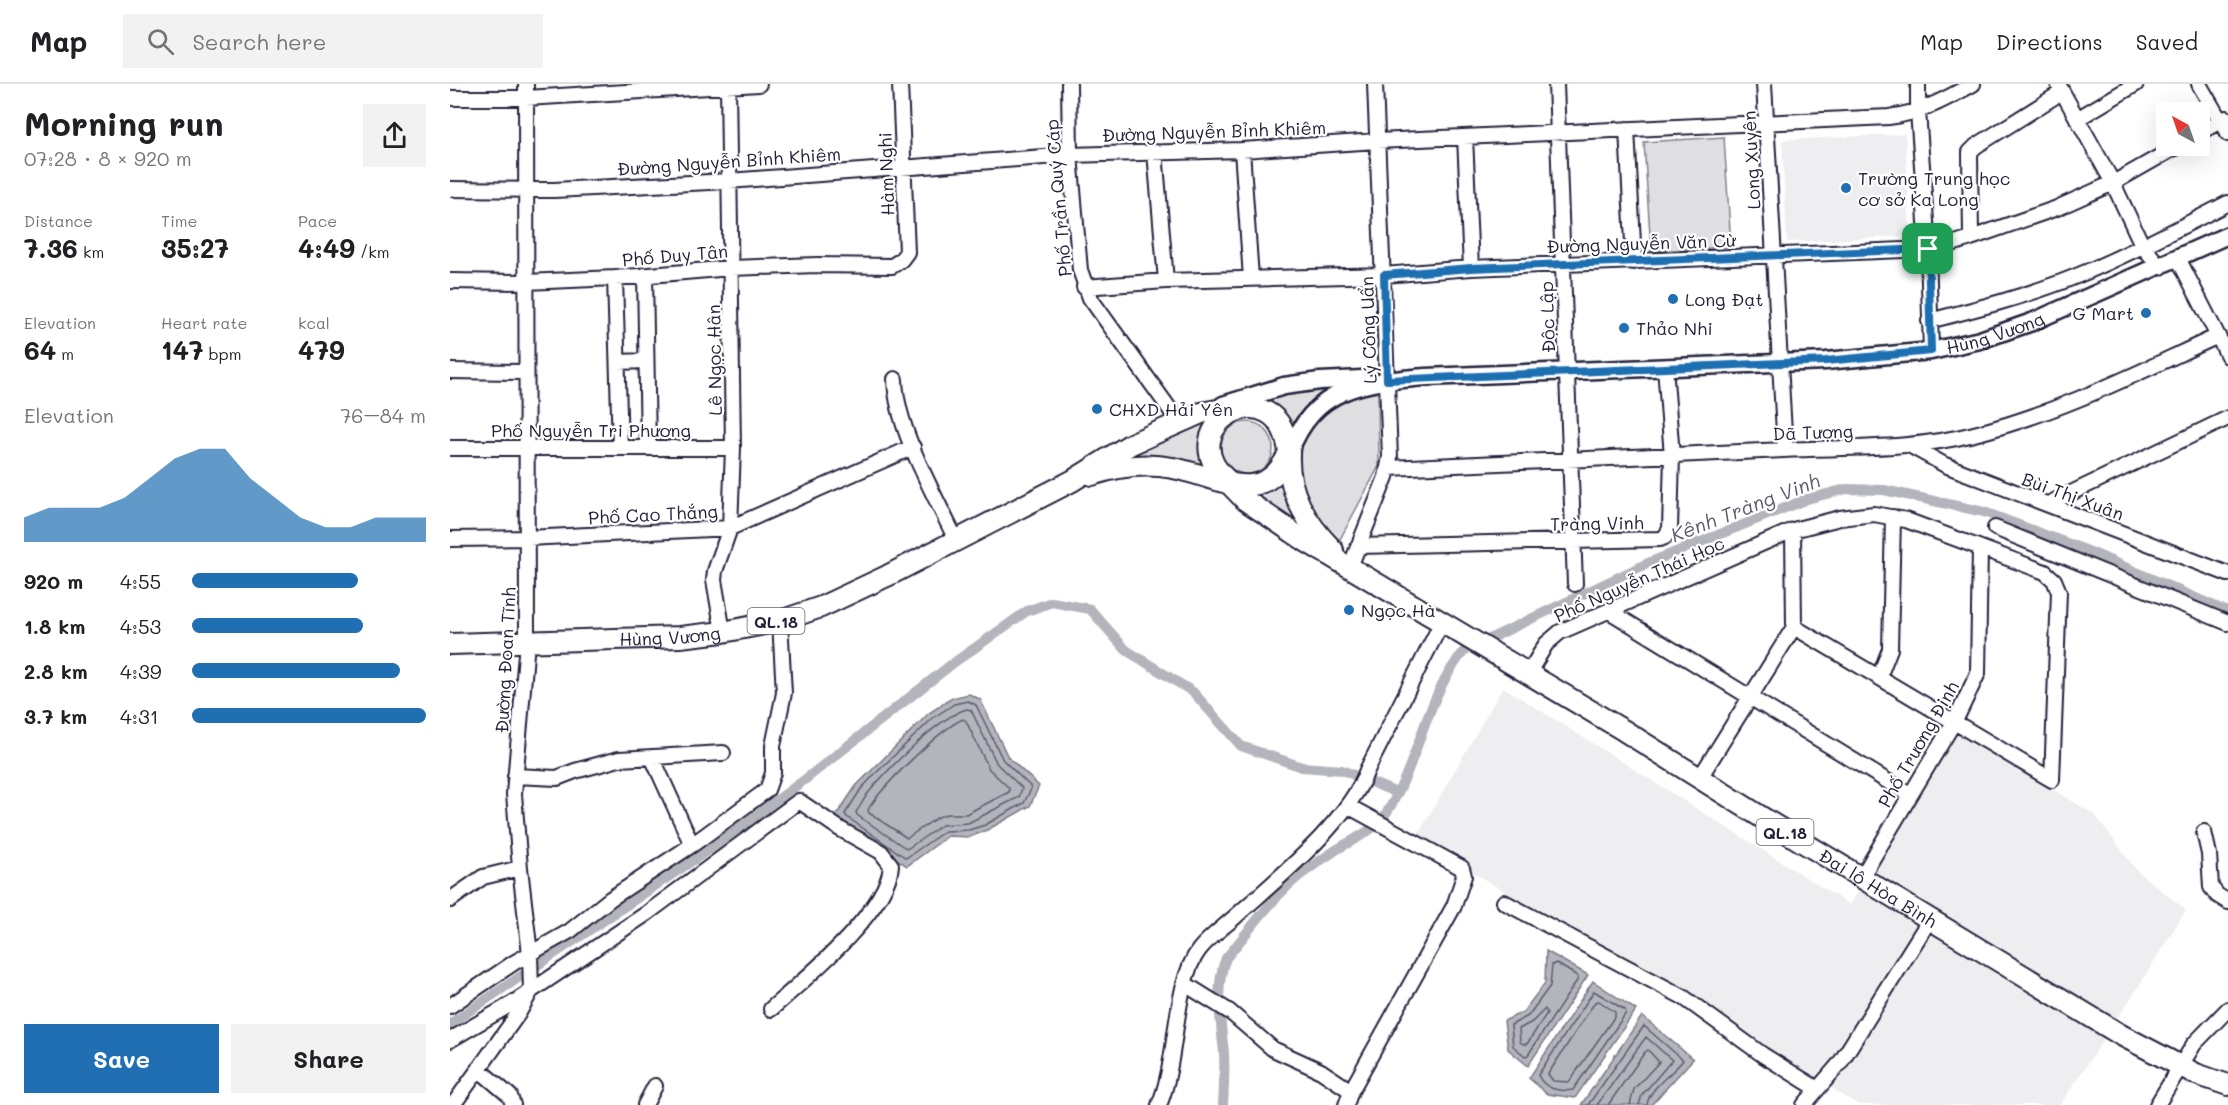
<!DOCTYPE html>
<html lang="en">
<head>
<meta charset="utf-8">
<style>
	body { margin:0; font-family:Mali,sans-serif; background:#f2f2f2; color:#202124; height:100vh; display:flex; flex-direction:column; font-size:22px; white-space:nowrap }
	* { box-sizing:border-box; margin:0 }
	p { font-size:20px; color:#757577 }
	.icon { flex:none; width:33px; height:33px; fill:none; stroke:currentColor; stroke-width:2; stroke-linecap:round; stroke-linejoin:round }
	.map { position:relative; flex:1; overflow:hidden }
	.sheet { display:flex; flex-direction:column; background:#fff; width:450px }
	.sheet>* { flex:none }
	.needle { width:39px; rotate:320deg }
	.tools { position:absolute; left:1706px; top:18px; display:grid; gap:12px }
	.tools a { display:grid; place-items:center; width:54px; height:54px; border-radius:0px; background:#fff; box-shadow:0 6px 24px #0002; font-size:30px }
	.pin { position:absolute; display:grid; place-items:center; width:51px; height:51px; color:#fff; margin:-26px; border-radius:12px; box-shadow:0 3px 9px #0006 }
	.round { display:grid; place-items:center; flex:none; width:63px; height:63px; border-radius:0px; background:#f2f2f2 }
	.summary { display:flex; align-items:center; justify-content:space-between; height:102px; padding:0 24px }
	h1 { font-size:33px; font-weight:700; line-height:45px }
	.figures { display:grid; grid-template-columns:repeat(3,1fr); gap:9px; height:102px; padding:6px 24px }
	.figures div { display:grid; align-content:center }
	.figures b { font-size:26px; font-weight:700 }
	.figures small { font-size:16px; font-weight:400 }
	.figures p { font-size:16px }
	.chart { height:168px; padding:12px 24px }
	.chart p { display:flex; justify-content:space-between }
	.chart svg { width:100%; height:108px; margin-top:6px; fill:#1f6fb2; opacity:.7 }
	.primary-button { display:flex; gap:12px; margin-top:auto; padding:12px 24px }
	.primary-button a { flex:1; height:69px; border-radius:0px; background:#1f6fb2; color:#fff; font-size:24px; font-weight:700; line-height:69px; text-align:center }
	.primary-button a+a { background:#f2f2f2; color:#202124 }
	ul { padding:0 24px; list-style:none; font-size:20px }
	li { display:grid; grid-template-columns:96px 72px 1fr; align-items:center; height:45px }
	li i { height:15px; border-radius:8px; background:#1f6fb2 }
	header { display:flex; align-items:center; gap:36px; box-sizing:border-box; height:84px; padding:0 30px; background:#fff; border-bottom:2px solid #e0e0e0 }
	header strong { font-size:28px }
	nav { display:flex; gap:33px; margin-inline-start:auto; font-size:21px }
	.search { width:420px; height:54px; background:#f2f2f2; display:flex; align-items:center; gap:15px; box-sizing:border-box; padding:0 21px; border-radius:0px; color:#757577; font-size:22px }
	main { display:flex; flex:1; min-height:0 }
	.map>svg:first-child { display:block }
	.built { fill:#eeeef1 }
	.green { fill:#dfdfe2; stroke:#80808e; stroke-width:1.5 }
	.water { fill:#b4b4bc; stroke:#7a7a88; stroke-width:1.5 }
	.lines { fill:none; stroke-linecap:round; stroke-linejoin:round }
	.shore { stroke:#5c5c6f; stroke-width:1.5 }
	.canal { stroke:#b4b4bc; stroke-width:10 }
	.minor-casing { stroke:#22223b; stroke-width:18 }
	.major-casing { stroke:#22223b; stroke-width:21 }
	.highway-casing { stroke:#22223b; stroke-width:24 }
	.minor { stroke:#fff; stroke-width:14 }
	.major { stroke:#fff; stroke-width:16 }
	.highway { stroke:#fff; stroke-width:20 }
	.route-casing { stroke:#fff; stroke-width:12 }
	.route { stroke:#1f6fb2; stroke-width:8 }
	.poi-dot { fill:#1f6fb2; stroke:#fff; stroke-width:2 }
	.labels { text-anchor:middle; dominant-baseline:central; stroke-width:4.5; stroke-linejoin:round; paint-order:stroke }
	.shield { fill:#fff; stroke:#646476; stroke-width:1.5 }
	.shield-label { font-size:16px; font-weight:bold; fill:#22223b }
	.street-label { font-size:18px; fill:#22223b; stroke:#fff }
	.poi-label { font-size:18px; fill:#22223b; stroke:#fff; text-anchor:start }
	.water-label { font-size:20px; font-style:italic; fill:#5c5c6f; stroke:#fff }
</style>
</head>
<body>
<header>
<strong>Map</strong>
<div class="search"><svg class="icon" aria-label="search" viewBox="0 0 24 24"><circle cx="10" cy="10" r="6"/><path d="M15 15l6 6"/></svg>Search here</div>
<nav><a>Map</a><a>Directions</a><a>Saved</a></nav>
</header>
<main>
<section class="sheet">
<div class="summary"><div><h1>Morning run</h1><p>07:28 · 8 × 920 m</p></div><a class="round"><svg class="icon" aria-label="share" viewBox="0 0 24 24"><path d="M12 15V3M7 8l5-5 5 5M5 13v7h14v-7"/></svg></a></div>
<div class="figures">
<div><p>Distance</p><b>7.36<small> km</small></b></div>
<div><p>Time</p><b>35:27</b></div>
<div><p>Pace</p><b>4:49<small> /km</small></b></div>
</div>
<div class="figures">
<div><p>Elevation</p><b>64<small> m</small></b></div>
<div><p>Heart rate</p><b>147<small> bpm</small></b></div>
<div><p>kcal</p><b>479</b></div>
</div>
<div class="chart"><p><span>Elevation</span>76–84 m</p>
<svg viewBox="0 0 160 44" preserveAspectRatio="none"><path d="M0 44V34L10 30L20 30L30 30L40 26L50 18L60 10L70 6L80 6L90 18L100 26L110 34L120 38L130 38L140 34L150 34L160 34V44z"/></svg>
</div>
<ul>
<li><b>920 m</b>4:55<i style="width:71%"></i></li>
<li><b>1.8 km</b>4:53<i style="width:73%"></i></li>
<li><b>2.8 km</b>4:39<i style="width:89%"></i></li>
<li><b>3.7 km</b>4:31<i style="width:100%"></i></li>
</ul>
<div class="primary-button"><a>Save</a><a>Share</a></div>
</section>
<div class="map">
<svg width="1778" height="1021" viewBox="0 0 1778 1021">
	<rect width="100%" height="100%" fill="#fff"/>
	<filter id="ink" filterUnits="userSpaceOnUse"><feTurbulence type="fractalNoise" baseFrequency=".0167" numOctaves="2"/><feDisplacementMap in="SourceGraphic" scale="12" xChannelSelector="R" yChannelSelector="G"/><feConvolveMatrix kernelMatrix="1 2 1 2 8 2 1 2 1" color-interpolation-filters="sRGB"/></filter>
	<g filter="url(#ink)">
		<path class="built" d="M1455,50L1460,152L1337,158L1332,56Z
			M1053,603L1400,821L1505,646L1645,731L1688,788L1736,826L1685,908L1610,1021H1409L966,754Z"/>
		<path class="green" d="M1274,53L1281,163L1201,167L1194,58Z
			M884,302L866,317L839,347L807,317L844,306Z
			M928,308L929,382L888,459C879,449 868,439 860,428C855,421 854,410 852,401C839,349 879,313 928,308Z
			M759,332L754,349L756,385L669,373Z
			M771 364a26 26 0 1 1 52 0a26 26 0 1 1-52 0Z
			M832,392L856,446L795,410Z"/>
		<path class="water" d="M519,610L530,615L558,673L589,702L580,722L537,746L520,753L498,752L457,782L385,733L406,702L479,629L502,614Z
			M1096,867L1138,891L1078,982L1058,965L1054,937L1073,928L1095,899Z
			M1143,897L1186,926L1125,1014L1097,1010L1079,994Z
			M1192,932L1243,975L1201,1021H1131Z"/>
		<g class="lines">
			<path class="shore" d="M518,617L526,621L553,676L580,702L581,705L574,719L535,741L519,746L495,747L456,774L397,733L395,730L411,705L424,691L483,634L504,620Z
				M517,625L521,626L547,680L572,704L569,713L518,739L492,741L457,765L407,731L406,728C411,722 414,714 419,708C437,686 491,631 517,625Z
				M513,635L516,637L539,685L559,704V708L516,730H497L488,733L457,754L419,729L418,726C431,703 490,645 513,635Z
				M1106,879L1127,892L1128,895L1078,971L1075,972L1063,962L1061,941L1078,932L1100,902L1102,881Z
				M1144,907L1175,926L1176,929L1123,1006C1109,1008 1094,1005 1088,991Z
				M1149,917L1165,928V932L1119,998L1103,997L1098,990L1145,918Z
				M1095,925L1097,929L1077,960H1073L1070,958L1069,945L1082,938Z
				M1138,1021L1194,942L1233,976C1223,990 1199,1003 1197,1021
				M1147,1021L1196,953L1222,976L1192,1011L1189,1021
				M1158,1021L1195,968L1198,966L1209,978L1184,1005L1180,1021"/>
			<path class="canal" d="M1037,556L1196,480L1357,415L1396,405L1434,406L1534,428L1643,469L1778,528
				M0,940L267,760L353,697L502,580L577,527L602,518L640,525L676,566L743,608L791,662L852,683L892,686L947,709
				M773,1021C774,1004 775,986 774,969C771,938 764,903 776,874C798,848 822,814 849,792C861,783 874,774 886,766C904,755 926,746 937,728C970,677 975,610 1017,564"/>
			<defs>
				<path id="minor" d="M619,0L620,71L630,186L640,214L729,338
					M1106,0L1125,500
					M1314,0L1335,366
					M1468,0V27L1478,165L1481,267
					M1608,0L1663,99L1693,163L1711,183
					M1749,0L1778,50
					M0,14H76L309,0
					M1627,35L1686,0
					M1177,45L1184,178
					M1749,49L1776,34
					M1015,53L1021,184
					M792,66L801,194
					M705,68L716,197
					M0,105L104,106L279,97L620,71L792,66L927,57L1439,33C1471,29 1496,15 1523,0
					M1521,154L1520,68L1526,62L1612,8
					M1728,174L1778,272
					M195,191L198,364
					M165,194L170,364
					M0,197L76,198L165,194L281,184L367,181L442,182L451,176L457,168L450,0
					M634,203L716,197L934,191L1021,184L1478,165L1492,163L1521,154L1607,124L1663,99L1728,62
					M1479,237C1530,224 1581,211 1629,191C1680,170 1729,144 1778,119
					M168,278L196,277
					M0,287L76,288
					M445,295C446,345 485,411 506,456
					M1459,361L1495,381L1778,490
					M0,364H283
					M939,384C1071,378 1203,371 1334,366C1398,363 1462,366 1524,350C1609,329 1689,288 1768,252
					M1598,420L1778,334
					M1545,444L1778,539
					M0,455L77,454L280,444L463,363
					M908,462L1210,455L1215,453L1220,445L1222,372L1215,283
					M900,483L936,393L940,373L925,0
					M1159,527L1460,711
					M273,548L264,496L265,487L280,444L283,364L278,0
					M1078,590L1096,560L1110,548L1343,446L1390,434L1424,430L1456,436L1595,488L1604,496L1609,508L1602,696L1344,543
					M1429,593L1440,565L1443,433
					M202,673L242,761
					M65,692L107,694L125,687L169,675L273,669
					M1249,695L1344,543L1343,446
					M1754,748L1759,770L1761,803L1767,811L1778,818
					M1411,794L1507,633L1528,589L1530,464
					M0,816L33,793L70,784
					M1054,818L1233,913L1313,971L1366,1004
					M735,900L780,928L823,965L871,987L901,1007
					M0,922L65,878L120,847L160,815L242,761L317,706L323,689V662L334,609L330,537
					M0,956L63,919L196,830L349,717L390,745L431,768L441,781C439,826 354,896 321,925
					M28,985L60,1012L63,1021
					M3,1021L68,930L81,907L80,870L70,784L64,710L77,558L76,0
					M195,1021L205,1002
					M709,1021C728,978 723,900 749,866C759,853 774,843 786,832C826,796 900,736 917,686L992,538
					M896,1021L901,1007L1004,822L1014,792L1012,784L898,722
					M1354,1021L1390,979L1480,835
					M1707,1021L1744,960L1778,925"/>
				<g id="major">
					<path d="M773,321L834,302L870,297L912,295"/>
					<path id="s1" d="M839,369C864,302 913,298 976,293L1376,277L1481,267L1530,256L1582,238L1778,151"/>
				</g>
				<g id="highway">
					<path d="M839,369C837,408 856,439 883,466"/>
					<path id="s2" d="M767,387L795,416L857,458L1173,646L1316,736L1671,951L1746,990L1778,1001"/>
					<path d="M642,391C668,382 696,379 723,384C768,392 813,426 839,369C829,280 717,342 777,396"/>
					<path id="s3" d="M0,560L230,553L273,548L330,537L371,523L437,492L622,397L681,360L751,329L778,324H794"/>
				</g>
			</defs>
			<use href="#minor" class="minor-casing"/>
			<use href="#major" class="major-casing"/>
			<use href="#highway" class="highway-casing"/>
			<use href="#minor" class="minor"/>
			<use href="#major" class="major"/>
			<use href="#highway" class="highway"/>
		</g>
	</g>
	<g class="lines" filter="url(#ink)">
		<defs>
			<path id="route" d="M1478,165L1481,267L1376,277L937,296L934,191L1021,184Z"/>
		</defs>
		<use href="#route" class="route-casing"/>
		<use href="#route" class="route"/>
	</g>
	<g class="poi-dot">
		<circle cx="1396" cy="104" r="6"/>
		<circle cx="1223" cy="215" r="6"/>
		<circle cx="1696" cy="229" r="6"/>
		<circle cx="1174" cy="244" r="6"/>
		<circle cx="647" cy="325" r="6"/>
		<circle cx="899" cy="526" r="6"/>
	</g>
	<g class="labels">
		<g class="shield">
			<rect x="297.5" y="524" width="57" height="26" rx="4.5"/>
			<rect x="1306.5" y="735" width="57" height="26" rx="4.5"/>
		</g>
		<g class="shield-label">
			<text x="326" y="537">QL.18</text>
			<text x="1335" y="748">QL.18</text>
		</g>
		<g class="street-label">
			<text transform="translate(764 47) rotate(-2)">Đường Nguyễn Bỉnh Khiêm</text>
			<text transform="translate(1301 76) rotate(-93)">Long Xuyên</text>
			<text transform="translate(279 77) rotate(-4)">Đường Nguyễn Bỉnh Khiêm</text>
			<text transform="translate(436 90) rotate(-92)">Hàm Nghi</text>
			<text transform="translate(608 114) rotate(-95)">Phố Trần Quý Cáp</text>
			<text transform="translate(1191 159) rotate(-2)">Đường Nguyễn Văn Cừ</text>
			<text transform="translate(225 171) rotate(-5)">Phố Duy Tân</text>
			<text transform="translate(1097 233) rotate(-92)">Độc Lập</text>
			<text transform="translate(918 246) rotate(-92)">Lý Công Uẩn</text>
			<text stroke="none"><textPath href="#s1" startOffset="741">Hùng Vương</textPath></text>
			<text transform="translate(264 276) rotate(-91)">Lê Ngọc Hân</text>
			<text x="141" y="346">Phố Nguyễn Tri Phương</text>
			<text transform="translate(1363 348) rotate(-2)">Dã Tượng</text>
			<text transform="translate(1623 412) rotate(20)">Bùi Thị Xuân</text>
			<text transform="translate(203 430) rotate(-3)">Phố Cao Thắng</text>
			<text transform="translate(1147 439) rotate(-1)">Tràng Vinh</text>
			<text transform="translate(1189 495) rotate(-24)">Phố Nguyễn Thái Học</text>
			<text stroke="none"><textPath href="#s3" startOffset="220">Hùng Vương</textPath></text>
			<text transform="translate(55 576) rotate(-87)">Đường Đoan Tĩnh</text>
			<text transform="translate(1468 660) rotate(-60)">Phố Trương Định</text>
			<text stroke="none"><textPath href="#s2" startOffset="783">Đại lộ Hòa Bình</textPath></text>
		</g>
		<g class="poi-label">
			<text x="1408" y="94">Trường Trung học<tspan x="1408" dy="21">cơ sở Ka Long</tspan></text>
			<text x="1235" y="215">Long Đạt</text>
			<text x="1684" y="229" text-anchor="end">G Mart</text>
			<text x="1186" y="244">Thảo Nhi</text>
			<text x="659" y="325">CHXD Hải Yên</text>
			<text x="911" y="526">Ngọc Hà</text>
		</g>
		<g class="water-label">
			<text transform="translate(1295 423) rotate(-21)">Kênh Tràng Vinh</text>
		</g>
	</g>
</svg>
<div class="tools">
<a><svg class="needle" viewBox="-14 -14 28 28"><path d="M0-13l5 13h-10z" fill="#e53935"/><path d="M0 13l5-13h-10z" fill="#757577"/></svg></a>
</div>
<div class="pin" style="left:1478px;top:165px;background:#1e9e55"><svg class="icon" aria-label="arrive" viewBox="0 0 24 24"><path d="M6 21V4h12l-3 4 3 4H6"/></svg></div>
</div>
</main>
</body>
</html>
